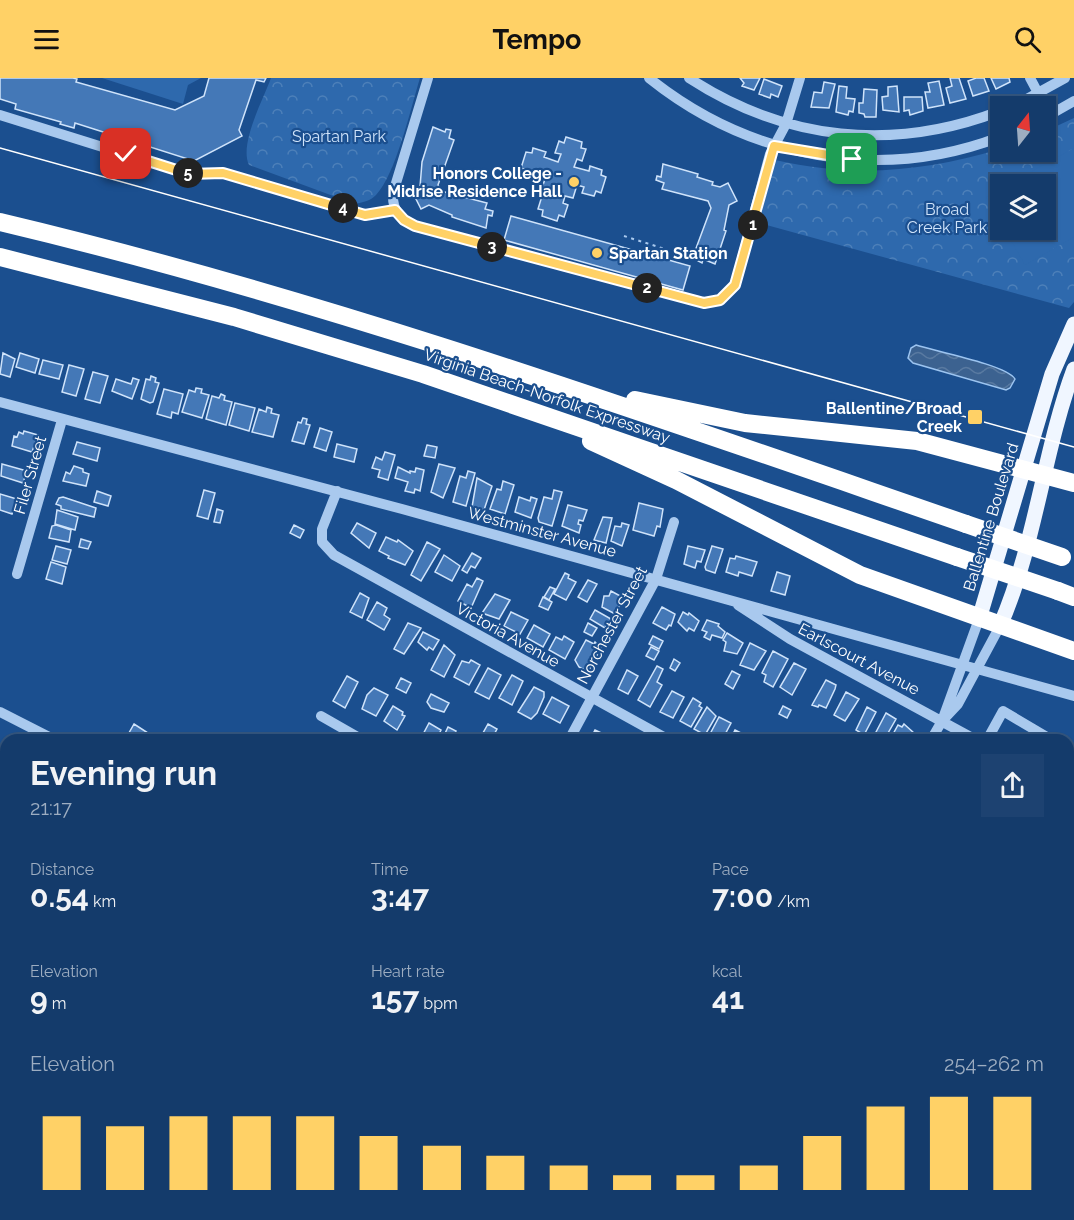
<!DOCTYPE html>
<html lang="en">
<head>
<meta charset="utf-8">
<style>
	body { margin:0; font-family:Raleway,sans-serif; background:#1d4271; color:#f1f3f6; height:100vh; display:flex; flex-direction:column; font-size:22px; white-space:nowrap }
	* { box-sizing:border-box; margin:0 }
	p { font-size:20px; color:#9dadc1 }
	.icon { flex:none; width:33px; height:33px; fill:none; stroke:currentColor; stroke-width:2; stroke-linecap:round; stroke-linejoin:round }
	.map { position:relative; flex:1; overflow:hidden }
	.side { position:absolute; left:0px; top:656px; width:1074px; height:488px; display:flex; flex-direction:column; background:#143b6b; border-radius:18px 18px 0 0; box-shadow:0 2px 4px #0004,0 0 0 2px #33557e }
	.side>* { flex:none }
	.needle { width:39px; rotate:17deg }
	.buttons { position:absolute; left:990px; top:18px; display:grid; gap:12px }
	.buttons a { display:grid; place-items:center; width:66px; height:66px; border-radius:0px; background:#143b6b; box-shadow:0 2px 4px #0004,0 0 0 2px #33557e; font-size:30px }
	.pin { position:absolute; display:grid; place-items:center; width:51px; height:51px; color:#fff; margin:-26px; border-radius:12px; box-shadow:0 3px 9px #0006 }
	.km { position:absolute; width:30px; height:30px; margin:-15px; border-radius:50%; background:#222; color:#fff; font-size:16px; line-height:30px; text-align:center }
	.round { display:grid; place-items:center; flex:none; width:63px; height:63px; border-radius:0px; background:#1d4271 }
	.headline { display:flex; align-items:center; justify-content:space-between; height:102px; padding:0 30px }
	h1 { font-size:33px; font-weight:700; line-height:45px }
	.stats { display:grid; grid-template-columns:repeat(3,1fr); gap:9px; height:102px; padding:6px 30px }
	.stats div { display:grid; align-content:center }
	.stats b { font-size:30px; font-weight:700 }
	.stats small { font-size:16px; font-weight:400 }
	.stats p { font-size:16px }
	.chart { height:168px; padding:12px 30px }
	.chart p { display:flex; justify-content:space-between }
	.chart svg { width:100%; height:108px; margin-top:6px; stroke:#ffd166; stroke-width:6 }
	header { display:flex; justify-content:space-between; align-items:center; height:78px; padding:0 30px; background:#ffd166; color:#111; font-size:27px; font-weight:700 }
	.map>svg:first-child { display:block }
	.park { fill:url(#park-crowns); fill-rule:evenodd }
	.garden { fill:#2e69ad }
	.water { fill:url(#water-waves); stroke:#9cc4f0; stroke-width:1.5 }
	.building { fill:#4478b7; stroke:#cfe3fa; stroke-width:1.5 }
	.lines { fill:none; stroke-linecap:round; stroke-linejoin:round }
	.path { stroke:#a9c9ee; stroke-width:2; stroke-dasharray:3 4.5; stroke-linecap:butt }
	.minor { stroke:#a9c9ee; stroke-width:10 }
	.major { stroke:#f0f6ff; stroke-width:15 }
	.highway { stroke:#fff; stroke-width:18 }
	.tram { stroke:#fff; stroke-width:1.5 }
	.highway-bridge { stroke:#fff; stroke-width:18 }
	.route-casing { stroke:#fff; stroke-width:12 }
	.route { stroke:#ffd166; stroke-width:8 }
	.poi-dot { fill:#ffd166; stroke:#1b4f8f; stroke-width:2 }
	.labels { text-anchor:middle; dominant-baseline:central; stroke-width:4.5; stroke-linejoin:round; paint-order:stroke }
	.park-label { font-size:16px; fill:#cfe3fa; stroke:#1b4f8f }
	.poi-label { font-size:16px; font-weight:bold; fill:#fff; stroke:#1b4f8f; text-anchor:end }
	.street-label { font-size:16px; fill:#fff; stroke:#1b4f8f }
</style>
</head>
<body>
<header><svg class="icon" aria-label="menu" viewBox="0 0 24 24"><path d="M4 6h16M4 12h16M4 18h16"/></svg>Tempo<svg class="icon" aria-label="search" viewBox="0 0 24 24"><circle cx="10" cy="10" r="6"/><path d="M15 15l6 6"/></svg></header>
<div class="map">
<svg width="1074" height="1142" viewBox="0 0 1074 1142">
	<defs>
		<pattern id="park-crowns" width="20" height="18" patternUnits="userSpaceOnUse" patternTransform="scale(1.5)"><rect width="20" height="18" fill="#2e69ad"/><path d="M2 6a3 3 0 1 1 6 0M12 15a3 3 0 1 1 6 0" fill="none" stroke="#4d80b9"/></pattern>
		<pattern id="water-waves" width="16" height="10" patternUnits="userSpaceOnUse" patternTransform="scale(1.5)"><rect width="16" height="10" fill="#3c6290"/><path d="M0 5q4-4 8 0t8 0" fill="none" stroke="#597aa1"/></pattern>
	</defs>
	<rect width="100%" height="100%" fill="#1b4f8f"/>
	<path class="park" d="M271,0H420C411,29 396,96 376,117C370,123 364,124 355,126L249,87C239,66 263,22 271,0Z
		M1074,40V224L1069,230L759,145L775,82C856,100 922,94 1000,71V74H1046V53ZM1000,106H1046V152H1000Z"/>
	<path class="garden" d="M102,0H201L188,7L183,26Z
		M1074,70V159L1025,187L1005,152H1046V106H1009Z
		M1000,111V144L986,119Z"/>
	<path class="water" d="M916,267C934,273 1007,287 1015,301L1010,310L1006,312L913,285L908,280L911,270Z
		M0,1049H6V1137H261L271,1142H0Z"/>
	<path class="building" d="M0,0H73L77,1L76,4L175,32L204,18L209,0H266L264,4L256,2L239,52L242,58L194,83L75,45L74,50L60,46L61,44L15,31L16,26L0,21Z
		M740,0H760L754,12L742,8L744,5Z
		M950,0H959L966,21L950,25L946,10L952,8Z
		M976,0H984L989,13L973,18L968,3Z
		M991,0H1009L1010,4L996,11Z
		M764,1L782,8L778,19L771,16L770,20L759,16Z
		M939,3L944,27L928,30L925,14H930L928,5Z
		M824,4L835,6L829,30L811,29L814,14L822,15Z
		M839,8L847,9L846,20L855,21L853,34L849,33L848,37L836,34Z
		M897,8L899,34L883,32L882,19L888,18V9Z
		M864,11L877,12L876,39H865L864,36L859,35V25H863Z
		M904,19H922L923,33L910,37L909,32L904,33Z
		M433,49L445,54L446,51L451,52L449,60L454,62L438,107L441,113L487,125L485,131L493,133L492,138L488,137L486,150L452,139V137L429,127L421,131L412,113L420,109L422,84Z
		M566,59L582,64L581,70L586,71L582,83L577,81L574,89L589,93L590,88L602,92L601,97L606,99L601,115L596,113L594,118L582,115L584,109L577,107L573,120L565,118L563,125L568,127L564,139L559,137L557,143L542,138L543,132L538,131L542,118L547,120L549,113L542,110L546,98L539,95L537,100L525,96L527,92L521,90L526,74L532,75L533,70L546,74L544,79L558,84L561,76L555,75L559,63L564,65Z
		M663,86L698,96L697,99L713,104L712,107L720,109L728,105L737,123L729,127L724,152L726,153L715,186L703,181L702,185L698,183L701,175L695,173L711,130L708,123L662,111L664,105L656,102L657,98L661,99Z
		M511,138L690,188L683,212L504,162Z
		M3,275L15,281L10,299L0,296Z
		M20,275L39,281L35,295L16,289Z
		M43,282L63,287L59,301L39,296Z
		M69,287L84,291L76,318L62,314Z
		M93,294L108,298L100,325L85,321Z
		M151,298L156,300L155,304L159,305L153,324L150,325L141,321L146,301L150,302Z
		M133,300L139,302L132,321L112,313L116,301L131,306Z
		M196,310L202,311L201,315L209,317L202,340L182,334L189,312L195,314Z
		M164,311L183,316L178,336L172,334L171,340L157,336Z
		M221,316L225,318L224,322L232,324L226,347L206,341L212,318L219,320Z
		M235,325L255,330L249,353L229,347Z
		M267,329L272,331L271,335L279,337L273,359L252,354L259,331L266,334Z
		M303,340L307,341L306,346L310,347L304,366L292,363L298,344L301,345Z
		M320,350L332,354L326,373L314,369Z
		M24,353L38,357L32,374L12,368L14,358L17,359L19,354L23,356Z
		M77,364L100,370L97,383L73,376Z
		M337,366L357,371L354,384L334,379Z
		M427,367L437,369L435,380L424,378Z
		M385,374L395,377L388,402L378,399L380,392L372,390L376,379L382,382Z
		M2,386L27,393L23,405L1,398Z
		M439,386L455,390L443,420L431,414Z
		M74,388L83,391V394L89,396L86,408L63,403L66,394L70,396Z
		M398,389L410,395V393L415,394L416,390L424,392L420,413L415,411L414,415L405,413L408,404L395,400Z
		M468,393L475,395L466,428L453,424L460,398L466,400Z
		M477,400L492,408L484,432L472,429Z
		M503,403L514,407L505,436L490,431L497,411L501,412Z
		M204,412L215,415L208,441L197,438Z
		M554,412L562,414L552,448L539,444L538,440L544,419L552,421Z
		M97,413L111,418L108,428L94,424Z
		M0,416L20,422L17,434L13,433L12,436L0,432Z
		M63,419L96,430L94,439L61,431V428L56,426L59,420Z
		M519,419L530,423L531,419L537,421L531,440L515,434Z
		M639,425L663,431L660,449L657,448L654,458L633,452Z
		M568,427L587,432L583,443L579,442L578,446L581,447L579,455L562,448Z
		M217,431L223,433L220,445L214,444Z
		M57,432L78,439L75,452L55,446Z
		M603,439L612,440L606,465L594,462Z
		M357,445L376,455L369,470L351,455Z
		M622,445L629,447L622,468L611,463L615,448L621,449Z
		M56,447L71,452L69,464L49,460L52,448Z
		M294,447L304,452L300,460L290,455Z
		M386,459L397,464L398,462L413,473L405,487L388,480L389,478L379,473Z
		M81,461L91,464L88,471L79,469Z
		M427,464L440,471L421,503L411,497Z
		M56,468L71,472L67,486L52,482Z
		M688,468L705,472L701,484L697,483L695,490L684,486Z
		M712,468L723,471L715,495L706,492L705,489Z
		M472,475L481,480L475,490L471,488L467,495L462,492Z
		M444,477L460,488L452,503L435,494Z
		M736,478L757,484L752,498L739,494L738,498L726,494L730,480L735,481Z
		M51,484L66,489L62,506L46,501Z
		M777,494L790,498L785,517L771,513Z
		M565,495L569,497L568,500L576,504L566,522L554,516Z
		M477,500L483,503L471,530L458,523L467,506L472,509Z
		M588,502L597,506L587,524L578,519Z
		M550,509L555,511L549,522L544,519Z
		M611,513L624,520L615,536L602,529L604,518H609Z
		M360,515L369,520L362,540L350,534Z
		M495,516L510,522L499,541L482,535Z
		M543,519L552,524L548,532L539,528Z
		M377,524L387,530L384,537L390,541L384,552L367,542Z
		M662,529L675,536L671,548L669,547L666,552L653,545Z
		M595,532L611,541L605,550L590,541Z
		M511,534L528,542L520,556L504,548Z
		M683,534L688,537L689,535L699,543L694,553L689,550L687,553L678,544Z
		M707,542L719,546L718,548L725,554L722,560L712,557L710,562L704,559L707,554L702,552Z
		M408,545L421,550L404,576L394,571Z
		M588,545L597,550L592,558L584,554Z
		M534,547L550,556L543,569L527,560Z
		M423,554L439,562L433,572L429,569L427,572L418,564Z
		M727,555L743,565L737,576L724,573L726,564L723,562Z
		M564,558L574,564L565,581L549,572L556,559L562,562Z
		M653,558L663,563L659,571L649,566Z
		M586,562L594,566L595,564L601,570L588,594L579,589L575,582Z
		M750,565L766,573L754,592L740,587Z
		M444,567L455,577L444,599L431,592Z
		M651,569L659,573L654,582L646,578Z
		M773,573L788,581L773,609L764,604L766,597L762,595Z
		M674,581L680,585L675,593L670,590Z
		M471,582L480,587L469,607L454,599L462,583L469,585Z
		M794,585L806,591L792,617L780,609Z
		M657,588L663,591L657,604L662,607L650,629L638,622Z
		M488,590L501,597L489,621L475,614Z
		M627,592L638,598L628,616L618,611Z
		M732,593L740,597L733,611L725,606Z
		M512,597L523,603L512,627L499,620Z
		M347,598L358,604L345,630L333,623Z
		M401,600L411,605L406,615L396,610Z
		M826,602L836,607L835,611L826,630L819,627L818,629L812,627Z
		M534,609L544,614V619L537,635L531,641L518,634Z
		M374,610L388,617L376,638L362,631L367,617Z
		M672,613L684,619L673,640L660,634Z
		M846,614L859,621L845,643L834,637Z
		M431,616L449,625L444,634L431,630L427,624Z
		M552,619L569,628L560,645L543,636Z
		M693,620L701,625L699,628L702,630L691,649L680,643Z
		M393,628L403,634L402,637L405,638L397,652L384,643Z
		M783,628L791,632L787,640L779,636Z
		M707,629L716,638L705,657L694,651Z
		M867,629L876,634L864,657L856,652Z
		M886,635L896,641L884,662L875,656Z
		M719,639L731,645L722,662H712L710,656Z
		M429,645L441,652L436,662H420Z
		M134,646L148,655L144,662H125Z
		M488,646L497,651L491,662H483V655Z
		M904,646L915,656L912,662H897L892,658L898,647L902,649Z
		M448,649L456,653L451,662H442Z
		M595,652L608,658L606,662H590Z
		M735,652L749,659L747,662H730Z
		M3,713L6,714L5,727L0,725Z
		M3,738L6,740L5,769L0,766V743Z
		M1074,785V848L1068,845V796Z
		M0,820L6,823V838L0,849Z
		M0,899L6,903V920L2,928Z
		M1072,906H1074V926L1070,933L1068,932V913Z
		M392,1137H413L407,1142H396L391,1139Z
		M425,1137H436L438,1141L422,1142Z
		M449,1137H463L460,1142H451L447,1140Z
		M549,1137H563L560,1142H551L547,1140Z
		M570,1137H585L586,1138L583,1142H567Z
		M1025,1137H1047V1142H1023Z"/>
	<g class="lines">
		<path class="path" d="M624,158L665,171"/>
		<path class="minor" d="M428,0L393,115C392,133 400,140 415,148L704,225L720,222L735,207L770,76L786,46L800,0
			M649,0C749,80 879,105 1000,59
			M689,0C786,63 893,74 1000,33
			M1030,0L1045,28
			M1014,28L1065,0
			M0,37L189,96L223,95L365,137L395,132
			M1046,39L1074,23
			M0,324L402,431L1074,618
			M337,413L322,451V464L334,477L669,662
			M17,496L62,342
			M738,527L790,561L976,662
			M0,634L55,662
			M321,638L363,662
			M942,643L958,626L1000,548
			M569,662L656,501L674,444
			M931,662L942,643L979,541
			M987,662L1003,633L1052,662
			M1068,670L1074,674
			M1068,697L1074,686
			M0,793L6,796
			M1068,878L1074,882
			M0,952L6,955
			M336,1137L344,1142
			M702,1137L703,1142
			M933,1137L942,1142
			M749,1142L752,1137"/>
		<path class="major" d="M979,541L1052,296L1074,246
			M1000,548C1036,465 1043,375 1074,291"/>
		<path class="highway" d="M0,144C329,222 647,336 966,446
			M0,179L234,239L423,296L957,479
			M635,322L745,345L917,363L1074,405
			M591,363L676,402L860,497L1074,573
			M1058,513L1074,519"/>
		<path class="tram" d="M0,70L1074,369"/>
		<path class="highway-bridge" d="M966,446L1062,479
			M957,479L1058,513"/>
	</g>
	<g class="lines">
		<defs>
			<path id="route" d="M126,76L189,96L223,95L365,137L395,132L404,142L415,148L704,225L720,222L735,207L774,68L852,81"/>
		</defs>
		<use href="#route" class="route-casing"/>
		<use href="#route" class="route"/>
	</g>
	<g class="poi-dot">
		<circle cx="574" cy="104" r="6"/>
		<circle cx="597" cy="175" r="6"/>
		<rect x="967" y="331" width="16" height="16" rx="3"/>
	</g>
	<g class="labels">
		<g class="park-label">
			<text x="339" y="58">Spartan Park</text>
			<text x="947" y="131">Broad<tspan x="947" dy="18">Creek Park</tspan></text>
		</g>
		<g class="poi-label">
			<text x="562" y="95">Honors College -<tspan x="562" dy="18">Midrise Residence Hall</tspan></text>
			<text x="609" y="175" text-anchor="start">Spartan Station</text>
			<text x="962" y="330">Ballentine/Broad<tspan x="962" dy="18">Creek</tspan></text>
		</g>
		<g class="street-label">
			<text transform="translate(547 318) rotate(19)">Virginia Beach-Norfolk Expressway</text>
			<text transform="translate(30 397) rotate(-74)">Filer Street</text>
			<text transform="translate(991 439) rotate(-73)">Ballentine Boulevard</text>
			<text transform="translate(542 454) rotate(15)">Westminster Avenue</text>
			<text transform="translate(612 547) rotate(-62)">Norchester Street</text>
			<text transform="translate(508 557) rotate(29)">Victoria Avenue</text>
			<text transform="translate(859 581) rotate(28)">Earlscourt Avenue</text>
		</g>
	</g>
</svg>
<div class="buttons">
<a><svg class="needle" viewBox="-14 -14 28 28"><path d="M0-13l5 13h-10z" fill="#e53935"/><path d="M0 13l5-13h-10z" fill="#9dadc1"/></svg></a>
<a><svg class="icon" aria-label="layers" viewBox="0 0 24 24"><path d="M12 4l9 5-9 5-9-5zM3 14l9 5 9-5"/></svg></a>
</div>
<div class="pin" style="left:852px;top:81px;background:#1e9e55"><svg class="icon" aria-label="arrive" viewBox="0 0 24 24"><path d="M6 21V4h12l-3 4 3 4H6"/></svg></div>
<div class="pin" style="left:126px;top:76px;background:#d93025"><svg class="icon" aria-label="check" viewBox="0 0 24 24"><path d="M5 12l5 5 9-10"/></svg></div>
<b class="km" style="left:753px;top:147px">1</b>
<b class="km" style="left:647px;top:210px">2</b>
<b class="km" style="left:492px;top:169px">3</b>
<b class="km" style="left:343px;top:130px">4</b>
<b class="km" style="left:188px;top:95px">5</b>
<section class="side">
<div class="headline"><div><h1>Evening run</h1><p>21:17</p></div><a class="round"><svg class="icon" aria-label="share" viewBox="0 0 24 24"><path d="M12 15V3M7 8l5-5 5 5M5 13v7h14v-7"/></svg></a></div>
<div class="stats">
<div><p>Distance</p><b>0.54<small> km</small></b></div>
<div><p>Time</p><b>3:47</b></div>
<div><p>Pace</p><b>7:00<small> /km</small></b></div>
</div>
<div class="stats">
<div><p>Elevation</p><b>9<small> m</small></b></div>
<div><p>Heart rate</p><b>157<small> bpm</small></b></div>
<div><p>kcal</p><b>41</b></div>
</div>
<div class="chart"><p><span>Elevation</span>254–262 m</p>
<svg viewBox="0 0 160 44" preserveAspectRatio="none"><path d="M5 44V14M15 44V18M25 44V14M35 44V14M45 44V14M55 44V22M65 44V26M75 44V30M85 44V34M95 44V38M105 44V38M115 44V34M125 44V22M135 44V10M145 44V6M155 44V6"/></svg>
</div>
</section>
</div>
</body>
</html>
